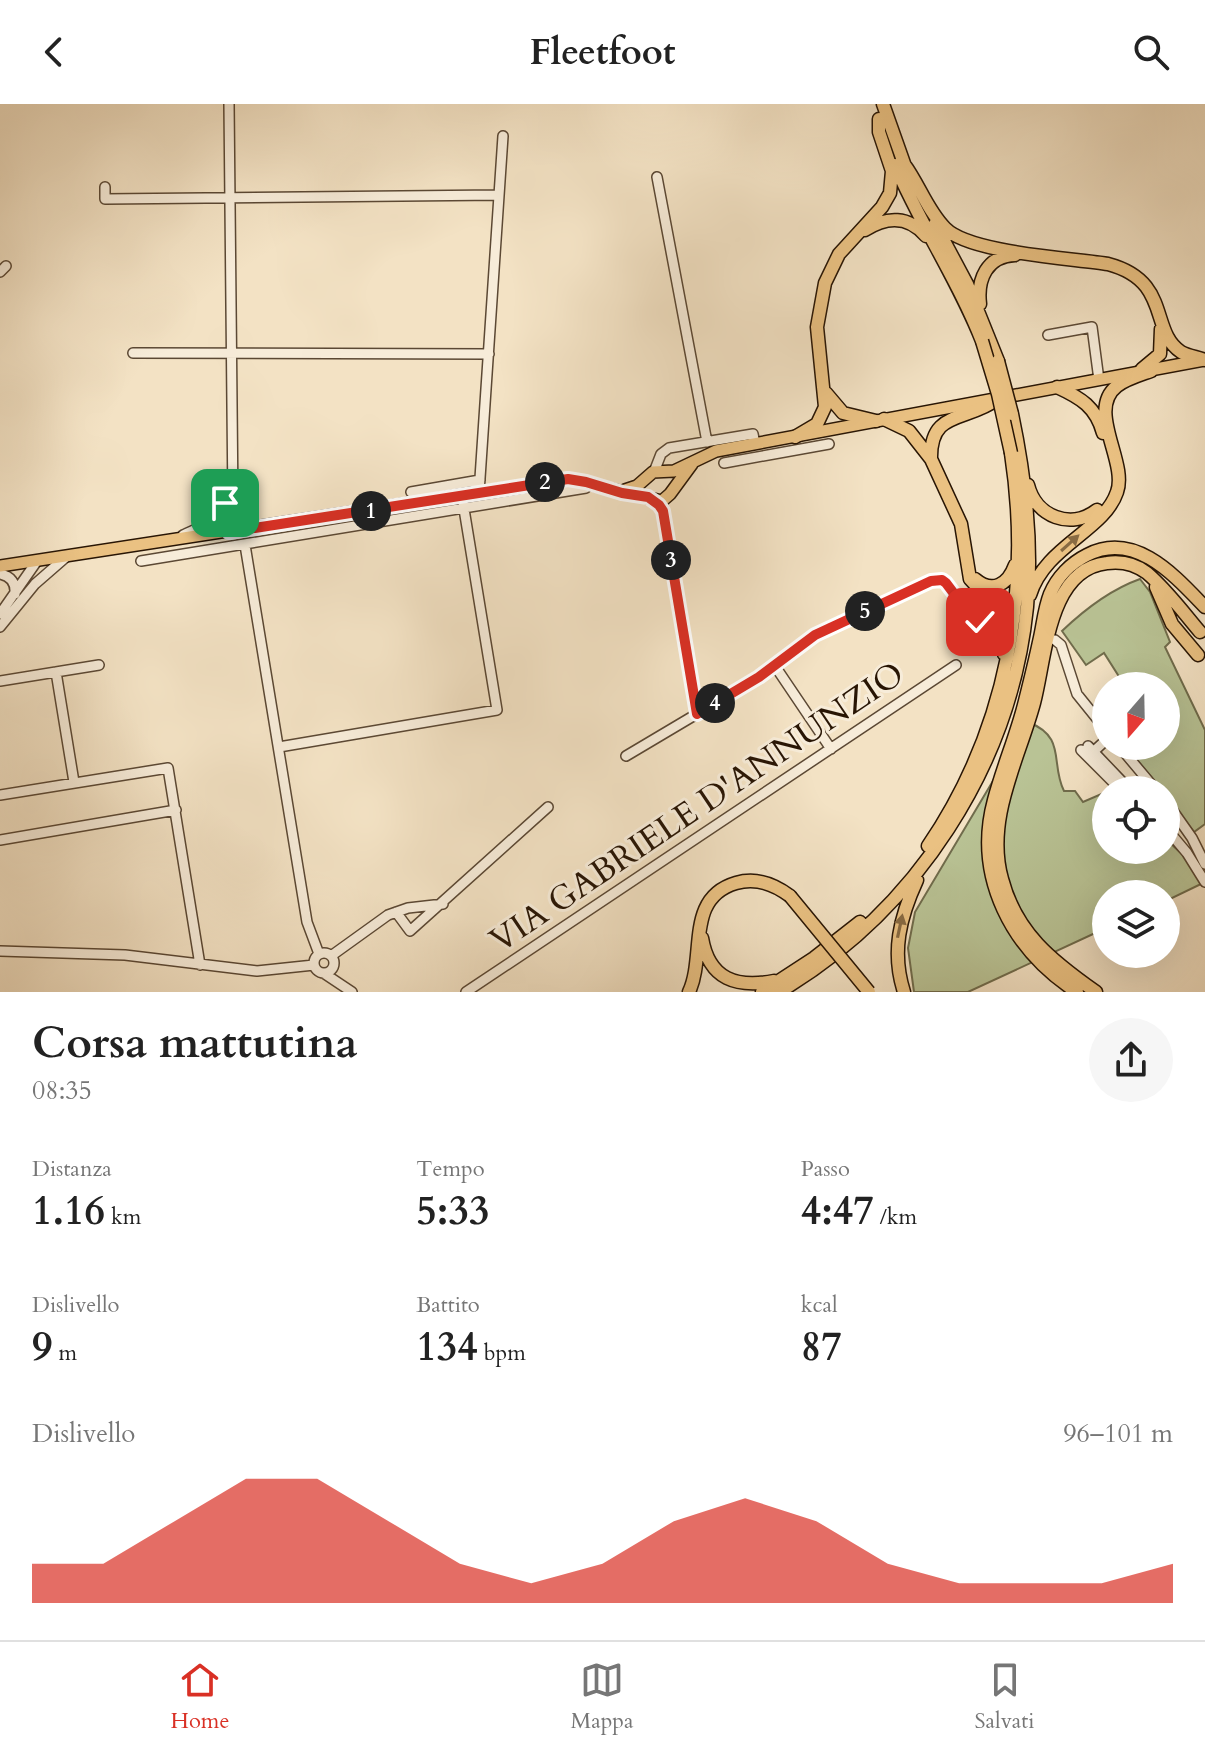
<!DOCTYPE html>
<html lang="it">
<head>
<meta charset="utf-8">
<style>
	body { margin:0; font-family:Cardo,serif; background:#f6f6f6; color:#222; height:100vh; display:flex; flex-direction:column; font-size:30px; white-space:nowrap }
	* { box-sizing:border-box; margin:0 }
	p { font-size:26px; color:#767676 }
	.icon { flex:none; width:44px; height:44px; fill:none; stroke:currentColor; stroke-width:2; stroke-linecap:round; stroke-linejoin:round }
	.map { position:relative; height:888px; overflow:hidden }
	.panel { display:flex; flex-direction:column; background:#fff; flex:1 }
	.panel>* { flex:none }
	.needle { width:52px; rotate:200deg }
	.controls { position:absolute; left:1092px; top:568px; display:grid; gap:16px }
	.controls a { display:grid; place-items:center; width:88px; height:88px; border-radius:50%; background:#fff; box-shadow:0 8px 32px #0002; font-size:40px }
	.pin { position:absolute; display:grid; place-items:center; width:68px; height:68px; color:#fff; margin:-34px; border-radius:16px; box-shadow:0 4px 12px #0006 }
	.km { position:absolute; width:40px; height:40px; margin:-20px; border-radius:50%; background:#222; color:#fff; font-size:22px; line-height:40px; text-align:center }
	.round { display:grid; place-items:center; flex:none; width:84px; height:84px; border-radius:42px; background:#f6f6f6 }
	.summary { display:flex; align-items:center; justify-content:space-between; height:136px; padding:0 32px }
	h1 { font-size:44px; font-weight:600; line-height:60px }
	.metrics { display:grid; grid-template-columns:repeat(3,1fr); gap:12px; height:136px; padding:8px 32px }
	.metrics div { display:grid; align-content:center }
	.metrics b { font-size:40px; font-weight:600 }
	.metrics small { font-size:22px; font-weight:400 }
	.metrics p { font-size:22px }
	.chart { height:224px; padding:16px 32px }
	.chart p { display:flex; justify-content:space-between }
	.chart svg { width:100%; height:144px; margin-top:8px; fill:#d93025; opacity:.7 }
	header { display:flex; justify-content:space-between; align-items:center; height:104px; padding:0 32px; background:#fff; font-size:36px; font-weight:600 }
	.dock { display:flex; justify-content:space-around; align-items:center; height:112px; border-top:2px solid #e0e0e0; background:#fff; font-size:22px; color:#767676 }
	.dock a { display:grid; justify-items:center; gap:4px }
	.dock .current { color:#d93025 }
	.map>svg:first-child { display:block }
	.green { fill:#b9c395; stroke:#706c4c; stroke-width:2 }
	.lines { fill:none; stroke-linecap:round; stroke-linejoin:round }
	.minor-casing { stroke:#5b4834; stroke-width:12 }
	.major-casing { stroke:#281504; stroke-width:14 }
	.highway-casing { stroke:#281504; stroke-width:15 }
	.minor { stroke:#f7ecd9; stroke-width:9 }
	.major { stroke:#eac182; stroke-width:11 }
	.highway { stroke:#eac182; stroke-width:12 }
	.highway-bridge-casing { stroke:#281504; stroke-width:15; stroke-linecap:butt }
	.highway-bridge { stroke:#eac182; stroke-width:12 }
	.oneway { fill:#896b43 }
	.route-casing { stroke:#fff; stroke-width:16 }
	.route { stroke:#d93025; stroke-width:10 }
	.labels { text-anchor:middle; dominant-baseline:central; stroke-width:6; stroke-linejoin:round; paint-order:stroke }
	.street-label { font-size:34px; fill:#281504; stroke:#f7ecd9 }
</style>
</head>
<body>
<header><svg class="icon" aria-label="back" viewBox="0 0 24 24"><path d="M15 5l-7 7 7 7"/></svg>Fleetfoot<svg class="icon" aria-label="search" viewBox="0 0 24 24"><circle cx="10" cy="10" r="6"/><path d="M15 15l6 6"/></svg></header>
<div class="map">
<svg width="1205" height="888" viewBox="0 0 1205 888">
	<rect width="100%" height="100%" fill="#f3e2c4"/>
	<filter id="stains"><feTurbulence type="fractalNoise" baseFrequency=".0025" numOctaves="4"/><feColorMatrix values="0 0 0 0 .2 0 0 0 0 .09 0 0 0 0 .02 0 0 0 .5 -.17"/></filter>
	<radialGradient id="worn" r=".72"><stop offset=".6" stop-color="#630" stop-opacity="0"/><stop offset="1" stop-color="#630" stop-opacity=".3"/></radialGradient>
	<path class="green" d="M1140,475L1150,488L1170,538L1165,543L1205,626V720L1194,728L1166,691V686H1162L1125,642H1166V582H1125L1104,549L1086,561L1062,527C1084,506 1112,485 1140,475Z
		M1028,618C1067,633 1050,659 1064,687H1075L1083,698L1106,688V746H1166V735L1186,754L1201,780L1166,797V790H1106V824L968,888H914L908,844L915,808Z"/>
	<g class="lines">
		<defs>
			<path id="minor" d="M229,0L233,401L244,416L256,421
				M657,73L707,338
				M105,83V95L499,91
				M0,168L6,162
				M1048,231L1092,223L1099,276
				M133,249L489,250
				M724,359L829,340
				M654,368L661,350L669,344L753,330L755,340
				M411,388L480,376
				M479,389L503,32
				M655,397L663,407L697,610
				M183,431C212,418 219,416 229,385
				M245,441L307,818L319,850
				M141,457L586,384
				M0,470C11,472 16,479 15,490
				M0,510L37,457
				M0,523L35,480L66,453
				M1055,536L1061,541L1077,590L1106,626
				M775,562L831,645
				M56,568L74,678
				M0,577L99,561
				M1088,642L1130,686
				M1119,642L1156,686
				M279,643L497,606L463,399
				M1081,646L1116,681
				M1093,648L1106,636
				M626,652L759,573L815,531L931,477C954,475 955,495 968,509C976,518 987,520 999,522
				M0,691L168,664L200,861
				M1166,697L1192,734L1205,760
				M1166,724L1187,749L1205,778
				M0,736L176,706
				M396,808L410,827L548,703
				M0,847L125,851L257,867L314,861
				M314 859a10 10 0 1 1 20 0a10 10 0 1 1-20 0Z
				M331,852L388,811L408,804L443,800
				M325,870L352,888
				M466,888L956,561"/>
			<path id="major" d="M625,386L637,382L653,368L674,367L716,347L1204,256
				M0,462L568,375L662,397L670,390L692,360"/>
			<path id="highway" d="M883,0L906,65
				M904,60C919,80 927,106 945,124C969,149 1070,154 1108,160C1172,177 1149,227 1181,248C1188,252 1197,253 1205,256
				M895,61C921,122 958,176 982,237
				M935,120L967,180L998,257
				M865,126C887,112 909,112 926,132
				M980,200C977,175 987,152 1015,151
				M1142,265L1160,250L1161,225
				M1057,283C1081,294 1096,303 1103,329
				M826,289L843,309L876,317
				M884,315L909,327L931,355L961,420L970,475L991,498L1002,520L1004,550
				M795,333L817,320L825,303L817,223L825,179L839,150L882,103L890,89L892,67L879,28V15
				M931,355C930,305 966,319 999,294
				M1028,381C1036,413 1071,426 1097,406
				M975,475C993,490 1008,480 1015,461
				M1156,483L1172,520L1198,551
				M1030,491C1045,442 1104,427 1117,388C1128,358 1086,306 1117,282C1126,275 1140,271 1151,267
				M928,742C1007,626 1032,486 1011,349
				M702,834C709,876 737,884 774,877
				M689,888C706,851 685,794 736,779C756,773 774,780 790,792
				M762,888L814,854L860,818
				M779,888C916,807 1011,662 1027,503C1033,440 1025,372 1012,310
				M904,888C891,848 900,813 917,776
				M1077,888C1012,846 973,773 994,696C1003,662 1017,630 1025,597C1030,577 1035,557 1039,538C1043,522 1044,505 1050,490C1057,473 1071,459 1087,451C1135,426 1175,472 1205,503
				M1096,888C1052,857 1016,829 1002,775C985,715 1019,655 1034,599C1046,554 1048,465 1107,459C1121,457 1135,460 1147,469C1167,486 1183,508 1200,528"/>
		</defs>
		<use href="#minor" class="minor-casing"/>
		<use href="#major" class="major-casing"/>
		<use href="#highway" class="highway-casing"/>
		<use href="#minor" class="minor"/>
		<use href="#major" class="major"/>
		<use href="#highway" class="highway"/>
		<defs>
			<path id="highway-bridge" d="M982,237L998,290L1011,349
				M998,257L1012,310
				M790,792L869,888"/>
		</defs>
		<use href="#highway-bridge" class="highway-bridge-casing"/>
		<use href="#highway-bridge" class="highway-bridge"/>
	</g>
	<defs><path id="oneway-solid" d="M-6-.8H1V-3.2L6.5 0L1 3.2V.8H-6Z" transform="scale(2)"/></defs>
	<g class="oneway">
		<use href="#oneway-solid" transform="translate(1070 439) rotate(-42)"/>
		<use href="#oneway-solid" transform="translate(900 822) rotate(-78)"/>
	</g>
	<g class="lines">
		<defs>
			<path id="route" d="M225,399L220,416L229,428L568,375L586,378L622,389L648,393L659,401L663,407L697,610L759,573L815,531L931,477L942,476L946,479L970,511L980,518"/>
		</defs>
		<use href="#route" class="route-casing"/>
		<use href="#route" class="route"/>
	</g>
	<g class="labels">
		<g class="street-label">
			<text transform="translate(697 703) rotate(-34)">VIA GABRIELE D'ANNUNZIO</text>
		</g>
	</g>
	<rect width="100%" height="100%" filter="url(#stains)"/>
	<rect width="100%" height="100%" fill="url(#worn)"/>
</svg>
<div class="controls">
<a><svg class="needle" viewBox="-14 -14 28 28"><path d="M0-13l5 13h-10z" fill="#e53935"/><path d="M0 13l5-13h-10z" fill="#767676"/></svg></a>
<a><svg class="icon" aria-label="locate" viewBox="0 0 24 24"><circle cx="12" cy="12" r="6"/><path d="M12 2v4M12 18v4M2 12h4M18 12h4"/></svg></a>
<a><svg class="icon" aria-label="layers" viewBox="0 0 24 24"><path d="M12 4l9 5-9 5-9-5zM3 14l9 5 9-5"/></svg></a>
</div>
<div class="pin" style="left:225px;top:399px;background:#1e9e55"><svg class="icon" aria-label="arrive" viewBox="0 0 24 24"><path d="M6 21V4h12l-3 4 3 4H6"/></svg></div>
<div class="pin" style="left:980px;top:518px;background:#d93025"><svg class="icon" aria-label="check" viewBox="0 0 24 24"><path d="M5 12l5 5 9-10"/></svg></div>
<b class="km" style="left:371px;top:407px">1</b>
<b class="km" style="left:545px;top:378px">2</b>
<b class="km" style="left:671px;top:456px">3</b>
<b class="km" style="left:715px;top:599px">4</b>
<b class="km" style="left:865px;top:507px">5</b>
</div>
<section class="panel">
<div class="summary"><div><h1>Corsa mattutina</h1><p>08:35</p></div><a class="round"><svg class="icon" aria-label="share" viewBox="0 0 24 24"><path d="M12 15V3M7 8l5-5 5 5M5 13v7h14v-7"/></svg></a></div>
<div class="metrics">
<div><p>Distanza</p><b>1.16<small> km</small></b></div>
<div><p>Tempo</p><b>5:33</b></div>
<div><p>Passo</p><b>4:47<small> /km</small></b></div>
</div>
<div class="metrics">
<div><p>Dislivello</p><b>9<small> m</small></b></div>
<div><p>Battito</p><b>134<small> bpm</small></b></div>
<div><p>kcal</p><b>87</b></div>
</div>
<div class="chart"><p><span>Dislivello</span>96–101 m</p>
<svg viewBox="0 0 160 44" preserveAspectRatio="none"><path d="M0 44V32L10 32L20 19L30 6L40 6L50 19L60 32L70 38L80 32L90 19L100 12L110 19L120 32L130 38L140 38L150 38L160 32V44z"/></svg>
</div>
</section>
<nav class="dock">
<a class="current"><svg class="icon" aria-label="home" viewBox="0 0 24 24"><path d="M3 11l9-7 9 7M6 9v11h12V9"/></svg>Home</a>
<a><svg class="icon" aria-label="map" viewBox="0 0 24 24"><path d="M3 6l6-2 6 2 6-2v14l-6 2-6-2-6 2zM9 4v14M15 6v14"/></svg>Mappa</a>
<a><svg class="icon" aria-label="saved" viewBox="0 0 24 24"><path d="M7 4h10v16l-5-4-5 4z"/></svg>Salvati</a>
</nav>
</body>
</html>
